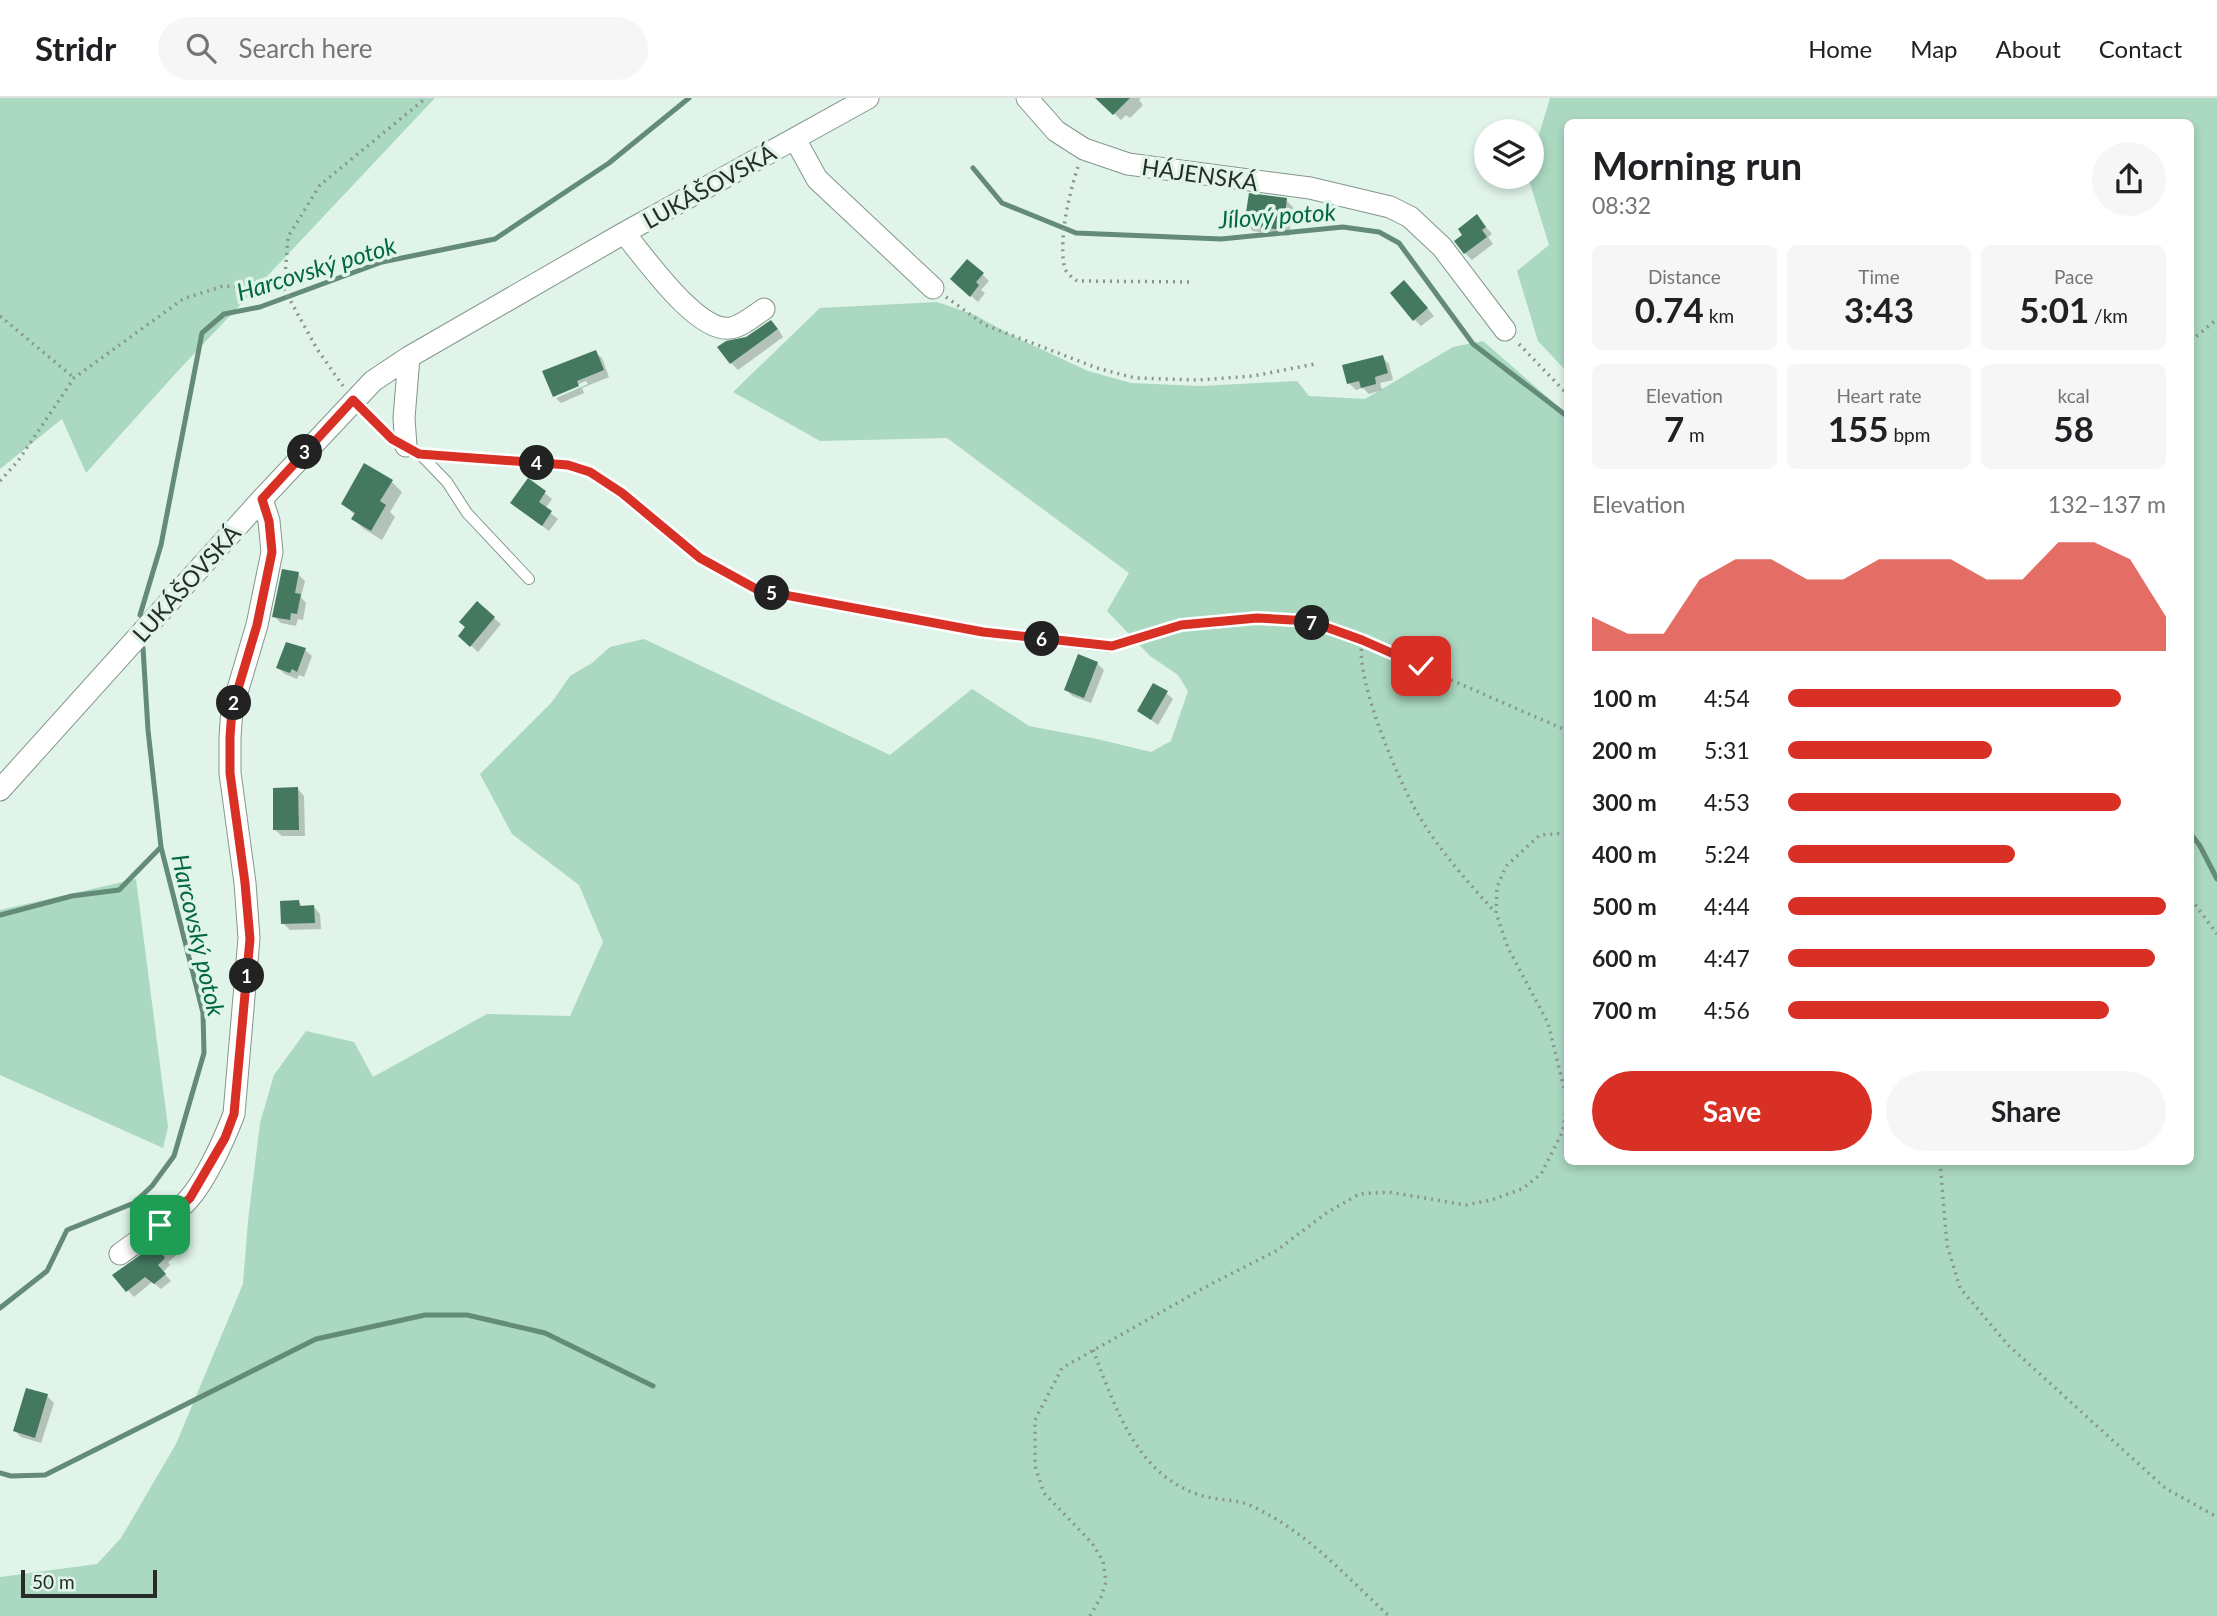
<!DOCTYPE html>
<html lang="en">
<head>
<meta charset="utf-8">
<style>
	body { margin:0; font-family:Lato,sans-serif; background:#f6f6f6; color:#202124; height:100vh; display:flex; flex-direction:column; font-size:26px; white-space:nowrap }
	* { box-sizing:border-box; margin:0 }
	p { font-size:23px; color:#757577 }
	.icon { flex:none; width:38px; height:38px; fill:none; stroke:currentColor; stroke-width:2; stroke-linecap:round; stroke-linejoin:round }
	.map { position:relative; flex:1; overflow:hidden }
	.drawer { position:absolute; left:1564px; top:21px; width:630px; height:1046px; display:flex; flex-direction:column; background:#fff; border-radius:10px; box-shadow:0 4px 10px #0003 }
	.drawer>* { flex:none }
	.tools { position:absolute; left:1474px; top:21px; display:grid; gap:14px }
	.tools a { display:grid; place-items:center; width:70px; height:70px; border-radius:50%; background:#fff; box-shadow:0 4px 10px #0003; font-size:35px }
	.scale { position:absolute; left:21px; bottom:18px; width:136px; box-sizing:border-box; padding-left:7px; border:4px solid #262d29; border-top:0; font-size:19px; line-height:24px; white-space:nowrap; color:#262d29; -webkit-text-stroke:5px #e0f4e9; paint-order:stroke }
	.pin { position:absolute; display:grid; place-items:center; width:60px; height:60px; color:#fff; margin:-30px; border-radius:14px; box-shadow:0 4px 10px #0006 }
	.km { position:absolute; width:35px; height:35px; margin:-18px; border-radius:50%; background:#222; color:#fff; font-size:19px; line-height:35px; text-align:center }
	.round { display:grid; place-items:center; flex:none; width:74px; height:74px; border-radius:37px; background:#f6f6f6 }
	.headline { display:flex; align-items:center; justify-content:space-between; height:119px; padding:0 28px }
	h1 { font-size:38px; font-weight:700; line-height:52px }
	.stats { display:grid; grid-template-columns:repeat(3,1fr); gap:10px; height:119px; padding:7px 28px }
	.stats div { display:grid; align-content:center; border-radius:10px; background:#f6f6f6; text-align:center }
	.stats b { font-size:35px; font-weight:700 }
	.stats small { font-size:19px; font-weight:400 }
	.stats p { font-size:19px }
	.chart { height:196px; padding:14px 28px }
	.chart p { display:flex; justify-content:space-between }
	.chart svg { width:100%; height:126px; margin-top:7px; fill:#d93025; opacity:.7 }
	.primary-button { display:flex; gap:14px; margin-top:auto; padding:14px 28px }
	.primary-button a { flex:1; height:80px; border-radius:42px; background:#d93025; color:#fff; font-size:28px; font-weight:700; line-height:80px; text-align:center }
	.primary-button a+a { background:#f6f6f6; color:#202124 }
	ul { padding:0 28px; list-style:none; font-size:23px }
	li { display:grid; grid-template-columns:112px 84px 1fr; align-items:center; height:52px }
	li i { height:18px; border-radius:9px; background:#d93025 }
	header { display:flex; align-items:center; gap:42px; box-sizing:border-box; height:98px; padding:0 35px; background:#fff; border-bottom:2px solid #e0e0e0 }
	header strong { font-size:33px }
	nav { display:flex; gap:38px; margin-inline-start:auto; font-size:24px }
	.search { width:490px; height:63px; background:#f6f6f6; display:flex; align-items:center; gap:18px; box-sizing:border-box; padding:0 24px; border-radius:38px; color:#757577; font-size:26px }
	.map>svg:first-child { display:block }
	.green { fill:#abd8c1 }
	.shadow { fill:#0003 }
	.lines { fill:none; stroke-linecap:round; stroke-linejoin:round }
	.stream { stroke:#638b77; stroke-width:5 }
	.building { fill:#447960 }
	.lane-casing { stroke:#84968c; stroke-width:12 }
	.street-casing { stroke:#84968c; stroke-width:23 }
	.path { stroke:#88968f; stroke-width:3.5; stroke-dasharray:2 5; stroke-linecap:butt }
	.lane { stroke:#fff; stroke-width:10 }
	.street { stroke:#fff; stroke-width:21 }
	.route-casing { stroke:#fff; stroke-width:14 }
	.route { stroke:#d93025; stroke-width:9 }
	.labels { text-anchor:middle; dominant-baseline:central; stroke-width:7; stroke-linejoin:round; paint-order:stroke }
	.street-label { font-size:23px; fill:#262d29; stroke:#e0f4e9 }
	.water-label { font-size:24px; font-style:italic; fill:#006745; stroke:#e0f4e9 }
</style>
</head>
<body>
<header>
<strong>Stridr</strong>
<div class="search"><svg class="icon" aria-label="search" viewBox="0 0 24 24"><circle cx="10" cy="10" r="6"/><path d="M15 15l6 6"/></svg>Search here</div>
<nav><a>Home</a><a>Map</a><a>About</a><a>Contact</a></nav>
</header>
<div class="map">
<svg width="2217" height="1518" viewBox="0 0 2217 1518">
	<rect width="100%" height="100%" fill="#e0f4e9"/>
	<path class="green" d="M0,0H435L176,275L86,375L62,321L0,371Z
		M1550,0H2217V1518H0V1479L97,1466L121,1440L176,1346L243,1186L248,1123L260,1025L274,977L306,933L354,944L373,979L487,916L570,918L603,844L579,787L512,736L480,676L552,604L570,578L592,565L610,549L644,541L890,657L972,591L1029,628L1097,641L1151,654L1171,643L1188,593L1178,577L1150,558L1107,513L1129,475L947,340L820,343L733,294L820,210L937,204L975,217L1013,238L1088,273L1131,285L1200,288L1297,283L1309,298L1365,301L1453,249L1483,243L1568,317V1064H2191V24H1568V275L1538,243L1517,173L1549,147L1528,79H1531V63Z
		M136,781L168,1029L163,1050L0,977V812Z"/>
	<path class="shadow" d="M1106,0H1141L1139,2L1143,7L1130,20L1126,17L1121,22L1102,4Z
		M1286,102L1293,109L1289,138L1253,133L1246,126Z
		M1477,119L1492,136L1488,139L1493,146L1472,162L1465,155L1464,137Z
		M982,176L989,183L981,192L985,195L978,204L959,187Z
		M1411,191L1434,218L1421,228L1415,222Z
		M778,231L783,239L738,272L731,265Z
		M595,254L602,260L609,279L582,290L584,295L561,305L556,300L588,286L586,283L555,296V299L545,274Z
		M1382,259L1389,266L1393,282L1380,285L1382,292L1369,296L1363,290L1356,292L1349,285Z
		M528,382L552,401L545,411L558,421L549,433L519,411Z
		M391,383L402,394L390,414L395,419L382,442L364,431L353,421L355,417L343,406Z
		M298,476L305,483L301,499L306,505L303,522L298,521L296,528L281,525L274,518Z
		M494,520L501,526L478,554L467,544Z
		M305,552L312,558L304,579L299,577L297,581L285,576L278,570Z
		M1097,565L1104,572L1091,605L1072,598L1066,591Z
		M1166,595L1173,601L1158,627L1139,613Z
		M298,691L304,698L305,738H282L275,732Z
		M298,804L304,810L314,809L320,816L321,831L290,832L283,825Z
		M173,1146L180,1154L168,1164L170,1167L163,1174L171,1183L161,1191L152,1184L134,1199L114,1177Z
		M47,1298L54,1305L41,1345L21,1339L15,1333Z"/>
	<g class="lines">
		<path class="stream" d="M973,70L1002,105L1076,135L1221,141L1343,129L1379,134L1399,145L1473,246L1568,319
			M140,517L161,447L202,235L224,216L260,209L382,164L495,141L609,65L689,0
			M2191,736L2200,748L2217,781
			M0,817L72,798L119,792L161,749
			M0,1210L47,1173L67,1132L134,1105L152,1088L174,1058L204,955L203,915L161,749L148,632L143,550
			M0,1375L11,1378L45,1377L316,1241L425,1217H467L545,1235L653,1288"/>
	</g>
	<path class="building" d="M1095,0H1130L1113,17Z
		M1249,95L1287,100L1283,132L1244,127Z
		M1477,116L1486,129L1482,132L1487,139L1464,156L1454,143L1462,137L1458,131Z
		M967,161L984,175L976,184L979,187L970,199L950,181Z
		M1404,182L1428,210L1413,223L1390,195Z
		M771,222L778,231L730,266L717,249L726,243L746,239Z
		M596,252L604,272L577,283L579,288L553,299L542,273Z
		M1383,257L1388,275L1375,279L1376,286L1361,290L1359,283L1347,286L1342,267Z
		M364,365L393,382L380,403L386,407L371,433L351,421L355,415L341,406Z
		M528,380L546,393L539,404L552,413L542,428L510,405Z
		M282,471L299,474L295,495L301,496L297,516L291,515L290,522L272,519Z
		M477,503L495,519L470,549L458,538L465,529L459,524Z
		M286,544L306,550L297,574L292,571L290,575L276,570Z
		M1078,556L1098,564L1084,600L1064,592Z
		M1153,585L1168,593L1151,622L1137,613Z
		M298,689L299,732H273V690Z
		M299,802L300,808L314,807L315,825L281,826L280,803Z
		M167,1138L175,1147L163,1157L165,1160L158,1167L166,1176L154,1186L145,1179L126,1194L112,1177Z
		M26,1290L48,1296L35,1340L13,1333Z"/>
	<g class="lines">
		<defs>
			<path id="lane" d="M353,302L392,341L420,356L447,384L467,415L529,481
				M420,356L567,367L590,374L622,395L700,460L758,492L983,534L1112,549"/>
			<path id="street" d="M1027,0L1056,33L1084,51L1128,66L1310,90L1390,109L1410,119L1442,149L1505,232
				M795,41L817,81L933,190
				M624,135C644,158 697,236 731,230C742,228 755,217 764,211
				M406,348L404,320L409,259
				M0,692L262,401L373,283L409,259L624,135L868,0
				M120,1156C143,1139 168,1123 188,1102C206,1082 224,1042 234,1016L249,840L245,785L230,675V639L232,611L257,527L272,454L269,423L262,401"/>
		</defs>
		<use href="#lane" class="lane-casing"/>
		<use href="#street" class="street-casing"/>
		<path class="path" d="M1078,69C1069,96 1059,139 1064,167C1065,175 1072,179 1077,183L1194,184
			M284,191L317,251L343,288
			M946,199L985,227L1097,270L1135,280L1198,282L1253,278L1315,266
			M0,218L74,280
			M2191,243L2217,221
			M1519,246L1568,297
			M0,383L18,363L74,280L183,201L223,188L284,191L288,139L320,87L426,0
			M1362,544C1355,581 1398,682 1418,716C1438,751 1467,783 1494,813
			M1123,545L1181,527L1257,520L1309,523L1362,543L1568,633
			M2191,801L2217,836
			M1940,1064L1947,1147L1960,1190L2008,1247L2165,1390L2217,1419
			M1093,1252C1115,1308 1136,1377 1200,1397C1215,1402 1232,1401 1247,1406C1255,1409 1263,1414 1271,1418C1316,1444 1351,1483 1389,1518
			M1090,1518L1101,1499L1106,1484L1103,1463L1092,1445L1044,1395L1035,1368V1322L1062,1270L1211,1186L1276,1153L1325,1116L1359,1096L1389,1094L1466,1107L1491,1102L1522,1091L1541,1076L1563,1033L1567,1002L1548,925L1508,850L1496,815L1497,789L1506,768L1540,737L1568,735"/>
		<use href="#lane" class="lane"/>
		<use href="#street" class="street"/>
	</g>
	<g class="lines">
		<defs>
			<path id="route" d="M160,1127L190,1100L225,1040L234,1016L250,841L245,785L230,675V639L232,611L257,527L272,454L269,423L262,401L353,302L392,341L419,356L568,367L590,374L622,395L700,460L758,492L983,534L1112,548L1181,527L1257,520L1309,523L1362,542L1421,568"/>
		</defs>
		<use href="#route" class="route-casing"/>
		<use href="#route" class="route"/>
	</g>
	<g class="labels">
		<g class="street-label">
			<text transform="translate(1200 76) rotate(8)">HÁJENSKÁ</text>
			<text transform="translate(709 88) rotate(-29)">LUKÁŠOVSKÁ</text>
			<text transform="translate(186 485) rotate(-48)">LUKÁŠOVSKÁ</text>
		</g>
		<g class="water-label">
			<text transform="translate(1277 117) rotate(-4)">Jílový potok</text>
			<text transform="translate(316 170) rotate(-17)">Harcovský potok</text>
			<text transform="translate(199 837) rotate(77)">Harcovský potok</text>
		</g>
	</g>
</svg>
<div class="tools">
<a><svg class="icon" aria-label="layers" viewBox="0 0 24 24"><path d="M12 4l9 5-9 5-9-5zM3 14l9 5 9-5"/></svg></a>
</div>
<div class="scale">50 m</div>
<div class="pin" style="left:160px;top:1127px;background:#1e9e55"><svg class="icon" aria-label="arrive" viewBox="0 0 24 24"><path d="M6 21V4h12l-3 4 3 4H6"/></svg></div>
<div class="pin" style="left:1421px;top:568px;background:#d93025"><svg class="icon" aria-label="check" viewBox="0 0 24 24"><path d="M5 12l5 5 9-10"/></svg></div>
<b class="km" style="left:247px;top:878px">1</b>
<b class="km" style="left:234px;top:605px">2</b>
<b class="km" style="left:305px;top:354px">3</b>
<b class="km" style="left:537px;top:365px">4</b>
<b class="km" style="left:772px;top:495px">5</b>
<b class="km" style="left:1042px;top:541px">6</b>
<b class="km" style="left:1312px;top:525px">7</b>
<section class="drawer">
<div class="headline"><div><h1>Morning run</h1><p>08:32</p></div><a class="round"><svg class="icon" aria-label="share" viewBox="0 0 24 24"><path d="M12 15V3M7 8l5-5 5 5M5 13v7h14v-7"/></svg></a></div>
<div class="stats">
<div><p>Distance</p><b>0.74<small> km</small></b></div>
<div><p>Time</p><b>3:43</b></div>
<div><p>Pace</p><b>5:01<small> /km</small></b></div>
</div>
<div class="stats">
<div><p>Elevation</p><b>7<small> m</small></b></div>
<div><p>Heart rate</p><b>155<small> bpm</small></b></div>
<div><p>kcal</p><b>58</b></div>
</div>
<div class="chart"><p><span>Elevation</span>132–137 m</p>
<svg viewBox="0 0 160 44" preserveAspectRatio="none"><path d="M0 44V32L10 38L20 38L30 19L40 12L50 12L60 19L70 19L80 12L90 12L100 12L110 19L120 19L130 6L140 6L150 12L160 32V44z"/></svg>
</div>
<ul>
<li><b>100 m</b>4:54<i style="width:88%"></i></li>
<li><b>200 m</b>5:31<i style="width:54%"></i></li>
<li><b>300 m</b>4:53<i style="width:88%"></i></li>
<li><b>400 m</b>5:24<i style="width:60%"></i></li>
<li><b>500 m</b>4:44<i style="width:100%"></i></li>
<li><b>600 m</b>4:47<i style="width:97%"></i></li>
<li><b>700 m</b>4:56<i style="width:85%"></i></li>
</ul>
<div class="primary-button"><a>Save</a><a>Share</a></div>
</section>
</div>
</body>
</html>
